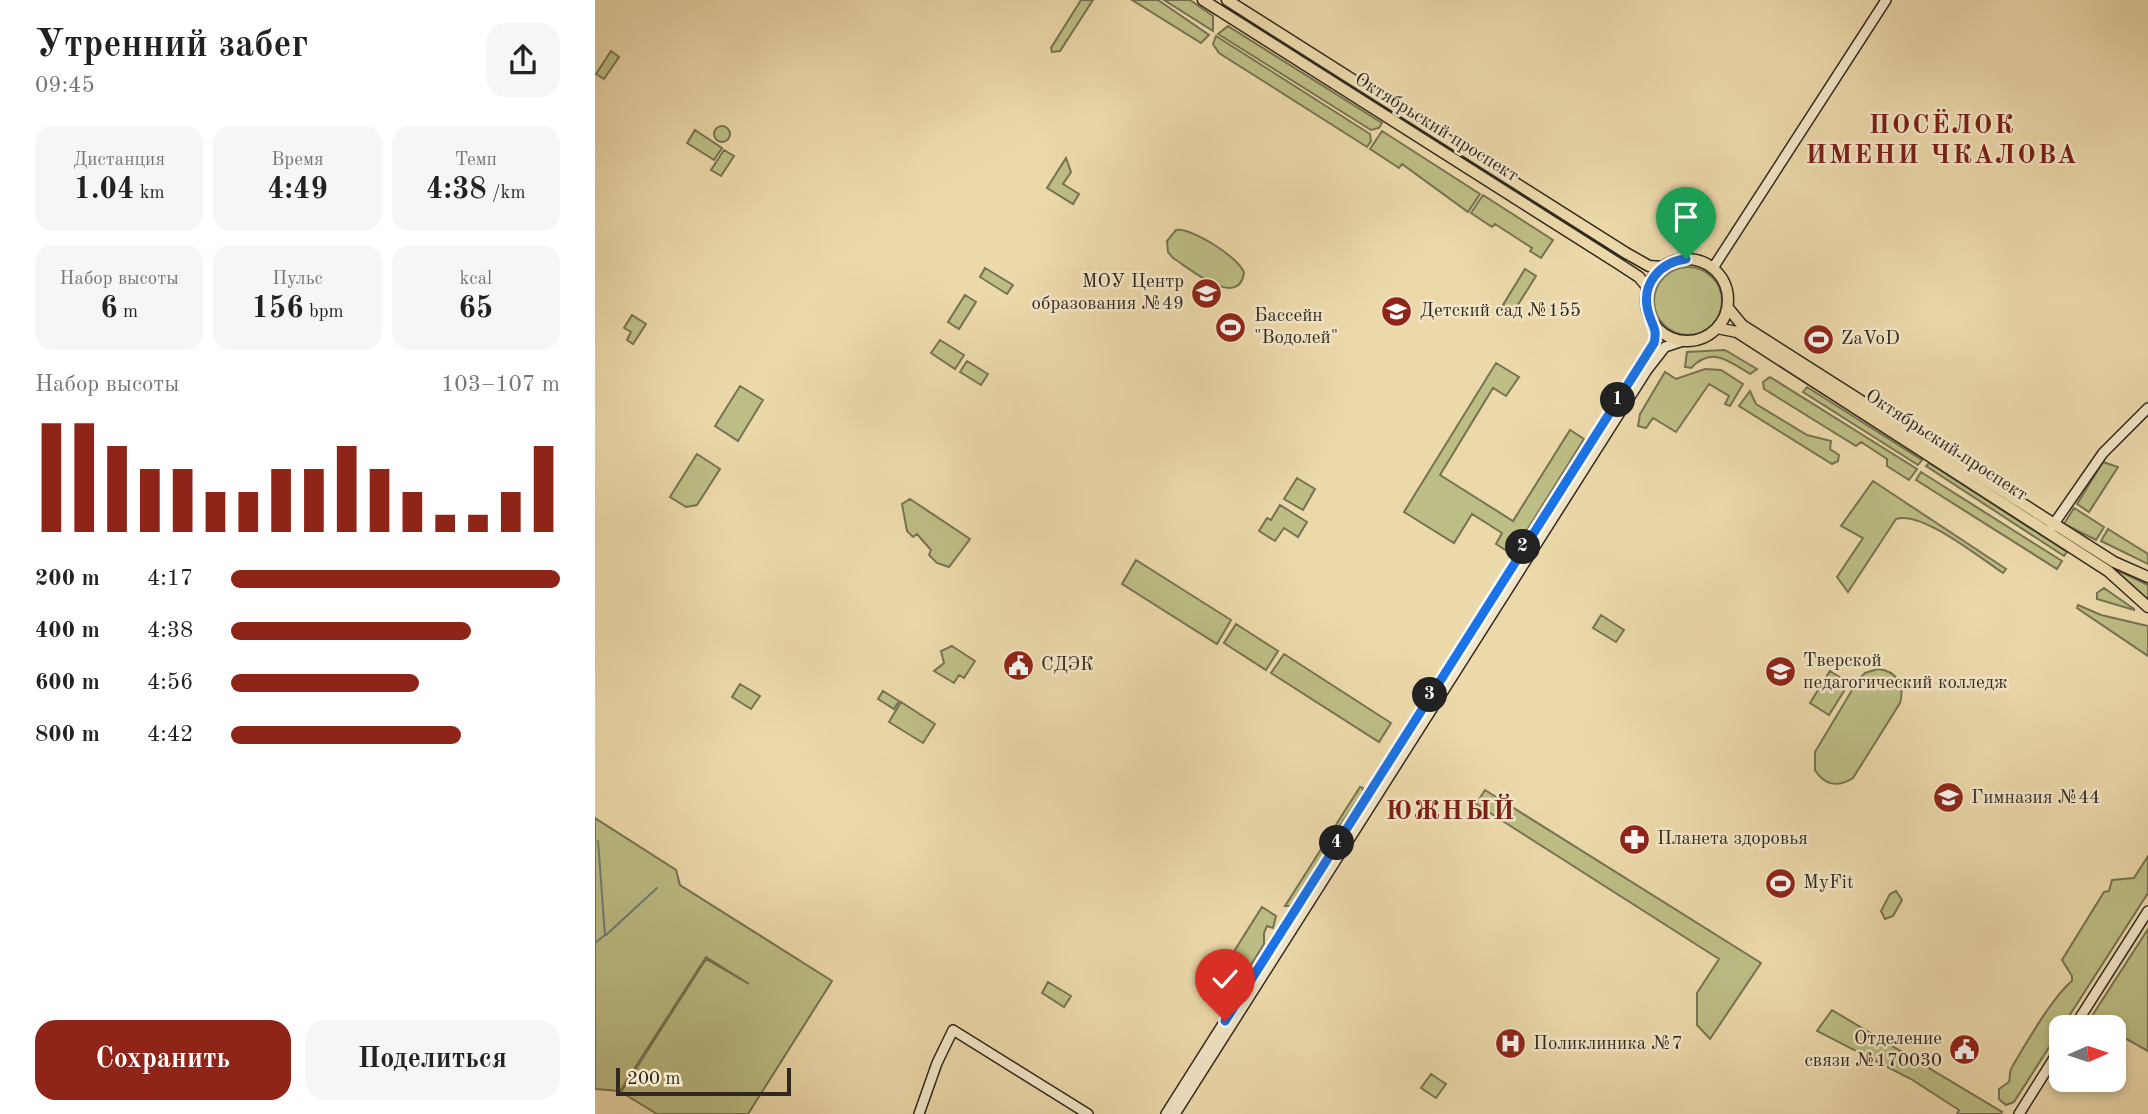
<!DOCTYPE html>
<html lang="ru">
<head>
<meta charset="utf-8">
<style>
	body { margin:0; font-family:"Old Standard TT",serif; background:#f6f6f6; color:#222; height:100vh; display:flex; flex-direction:column; font-size:26px; white-space:nowrap }
	* { box-sizing:border-box; margin:0 }
	p { font-size:23px; color:#767676 }
	.icon { flex:none; width:38px; height:38px; fill:none; stroke:currentColor; stroke-width:2; stroke-linecap:round; stroke-linejoin:round }
	.map { position:relative; flex:1; overflow:hidden }
	.side { display:flex; flex-direction:column; background:#fff; width:595px }
	.side>* { flex:none }
	.needle { width:46px; rotate:87deg }
	.controls { position:absolute; left:1454px; top:1015px; display:grid; gap:14px }
	.controls a { display:grid; place-items:center; width:77px; height:77px; border-radius:14px; background:#fff; box-shadow:0 4px 10px #0003; font-size:35px }
	.scale { position:absolute; left:21px; bottom:18px; width:175px; box-sizing:border-box; padding-left:7px; border:4px solid #30281e; border-top:0; font-size:19px; line-height:24px; white-space:nowrap; color:#30281e; -webkit-text-stroke:5px #f3e6c8; paint-order:stroke }
	.pin { position:absolute; display:grid; place-items:center; width:60px; height:60px; color:#fff; margin:-72px -30px; border-radius:50% 50% 50% 0; rotate:-45deg; box-shadow:0 0 7px #0007 }
	.pin .icon { rotate:45deg }
	.km { position:absolute; width:35px; height:35px; margin:-18px; border-radius:50%; background:#222; color:#fff; font-size:19px; line-height:35px; text-align:center }
	.round { display:grid; place-items:center; flex:none; width:74px; height:74px; border-radius:21px; background:#f6f6f6 }
	.head { display:flex; align-items:center; justify-content:space-between; height:119px; padding:0 35px }
	h1 { font-size:38px; font-weight:700; line-height:52px }
	.metrics { display:grid; grid-template-columns:repeat(3,1fr); gap:10px; height:119px; padding:7px 35px }
	.metrics div { display:grid; align-content:center; border-radius:18px; background:#f6f6f6; text-align:center }
	.metrics b { font-size:30px; font-weight:700 }
	.metrics small { font-size:19px; font-weight:400 }
	.metrics p { font-size:19px }
	.chart { height:196px; padding:14px 35px }
	.chart p { display:flex; justify-content:space-between }
	.chart svg { width:100%; height:126px; margin-top:7px; stroke:#8f2418; stroke-width:6 }
	.button { display:flex; gap:14px; margin-top:auto; padding:14px 35px }
	.button a { flex:1; height:80px; border-radius:21px; background:#8f2418; color:#fff; font-size:28px; font-weight:700; line-height:80px; text-align:center }
	.button a+a { background:#f6f6f6; color:#222 }
	ul { padding:0 35px; list-style:none; font-size:23px }
	li { display:grid; grid-template-columns:112px 84px 1fr; align-items:center; height:52px }
	li i { height:18px; border-radius:9px; background:#8f2418 }
	main { display:flex; flex:1; min-height:0 }
	.map>svg:first-child { display:block }
	.green { fill:#bdbe85; stroke:#767352; stroke-width:2 }
	.lines { fill:none; stroke-linecap:round; stroke-linejoin:round }
	.stream { stroke:#717e78; stroke-width:2 }
	.secondary-casing { stroke:#30281e; stroke-width:12 }
	.primary-casing { stroke:#30281e; stroke-width:13 }
	.secondary { stroke:#f3e6c8; stroke-width:9 }
	.primary { stroke:#ecd9aa; stroke-width:10 }
	.route-casing { stroke:#fff; stroke-width:14 }
	.route { stroke:#1a73e8; stroke-width:9 }
	.labels { text-anchor:middle; dominant-baseline:central; stroke-width:5; stroke-linejoin:round; paint-order:stroke }
	.street-label { font-size:19px; fill:#30281e; stroke:#f3e6c8 }
	.poi-label { font-size:19px; fill:#30281e; stroke:#f3e6c8; text-anchor:start }
	.district-label { font-size:26px; font-weight:bold; letter-spacing:2px; fill:#7a1f14; stroke:#f3e6c8 }
</style>
</head>
<body>
<main>
<section class="side">
<div class="head"><div><h1>Утренний забег</h1><p>09:45</p></div><a class="round"><svg class="icon" aria-label="share" viewBox="0 0 24 24"><path d="M12 15V3M7 8l5-5 5 5M5 13v7h14v-7"/></svg></a></div>
<div class="metrics">
<div><p>Дистанция</p><b>1.04<small> km</small></b></div>
<div><p>Время</p><b>4:49</b></div>
<div><p>Темп</p><b>4:38<small> /km</small></b></div>
</div>
<div class="metrics">
<div><p>Набор высоты</p><b>6<small> m</small></b></div>
<div><p>Пульс</p><b>156<small> bpm</small></b></div>
<div><p>kcal</p><b>65</b></div>
</div>
<div class="chart"><p><span>Набор высоты</span>103–107 m</p>
<svg viewBox="0 0 160 44" preserveAspectRatio="none"><path d="M5 44V6M15 44V6M25 44V14M35 44V22M45 44V22M55 44V30M65 44V30M75 44V22M85 44V22M95 44V14M105 44V22M115 44V30M125 44V38M135 44V38M145 44V30M155 44V14"/></svg>
</div>
<ul>
<li><b>200 m</b>4:17<i style="width:100%"></i></li>
<li><b>400 m</b>4:38<i style="width:73%"></i></li>
<li><b>600 m</b>4:56<i style="width:57%"></i></li>
<li><b>800 m</b>4:42<i style="width:70%"></i></li>
</ul>
<div class="button"><a>Сохранить</a><a>Поделиться</a></div>
</section>
<div class="map">
<svg width="1553" height="1114" viewBox="0 0 1553 1114">
	<rect width="100%" height="100%" fill="#ecd9aa"/>
	<filter id="stains"><feTurbulence type="fractalNoise" baseFrequency=".00286" numOctaves="4"/><feColorMatrix values="0 0 0 0 .2 0 0 0 0 .09 0 0 0 0 .02 0 0 0 .5 -.17"/></filter>
	<radialGradient id="worn" r=".72"><stop offset=".6" stop-color="#630" stop-opacity="0"/><stop offset="1" stop-color="#630" stop-opacity=".3"/></radialGradient>
	<path class="green" d="M486,0H498L465,51L457,52L456,48Z
		M537,0H563L614,35L606,43Z
		M569,0H595L618,16V31Z
		M633,26L787,123L784,128L776,130L623,34Z
		M621,36L775,134L776,141L772,147L624,53L618,44Z
		M16,51L24,57L9,79L1,74Z
		M119 134a8 8 0 1 1 16 0a8 8 0 1 1-16 0Z
		M100,130L127,148L119,160L92,143Z
		M787,131L885,194L873,212L807,164L804,168L775,149Z
		M129,150L139,156L126,176L116,170Z
		M471,158L476,172L468,184L484,194L478,204L452,188Z
		M888,195L958,240L946,258L935,251L937,248L900,224L897,227L876,213Z
		M581,230C596,227 645,258 649,273C643,310 594,268 578,258L573,252L572,241Z
		M1059 301a34 34 0 1 1 68 0a34 34 0 1 1-68 0Z
		M390,268L418,285L412,294L385,277Z
		M930,269L941,276L919,311L908,305Z
		M370,295L381,302L364,329L353,322Z
		M37,315L51,324L38,344L32,340L36,332L29,328Z
		M345,340L369,355L360,369L336,353Z
		M1130,350L1162,369L1155,374C1134,361 1117,346 1096,368L1090,367L1092,352Z
		M372,361L393,374L386,385L365,372Z
		M901,363L924,377L911,396L898,388L845,475L918,521L975,430L989,439L917,554L901,544L907,533L877,514L859,543L809,512Z
		M1110,369L1126,370L1148,384L1135,406L1130,404L1134,396L1114,384L1081,432L1058,418L1051,428L1043,426L1045,414L1070,372L1081,379Z
		M1175,377L1322,469L1314,480L1292,466V459L1266,442L1261,446L1169,389L1168,382Z
		M145,386L168,400L143,441L120,426Z
		M1212,387L1327,460L1323,465L1208,392Z
		M1155,391L1161,404L1212,435L1236,441L1235,449L1244,455L1243,461L1237,464L1144,406Z
		M102,454L125,469L102,505L91,507L75,497Z
		M1508,462L1523,467L1494,512L1482,504Z
		M1334,463L1472,552L1469,556L1331,466Z
		M1326,472L1467,561L1462,569L1321,480Z
		M702,478L720,489L708,510L689,499Z
		M1278,481L1411,569L1408,573C1385,558 1326,510 1301,519L1253,592L1242,577L1268,538L1246,526Z
		M315,499L375,539L354,567L342,563L334,555L336,550L322,534L318,537L312,531L307,504Z
		M685,505L712,522L703,537L689,528L680,541L664,531L672,518L676,520Z
		M1479,508L1509,527L1501,540L1469,524Z
		M1513,529L1553,554V564L1506,541Z
		M541,560L636,620L622,644L527,584Z
		M1518,568L1553,585V600Z
		M1509,588L1539,609V610L1502,599V593Z
		M1483,605L1506,615L1553,626V656L1482,608Z
		M1006,615L1029,630L1021,642L998,628Z
		M641,624L683,651L671,670L629,643Z
		M357,646L380,661L369,678L364,675L359,683L339,671L349,663L346,651Z
		M689,654L796,723L784,742L676,673Z
		M1283,669C1302,671 1310,685 1305,703L1258,778C1243,788 1229,785 1220,770V752L1263,680L1270,673Z
		M1235,671L1254,683L1234,715L1215,703Z
		M145,684L165,696L156,709L137,697Z
		M288,691L304,701L299,709L283,699Z
		M306,702L340,724L328,743L294,722Z
		M765,787L768,788V792L740,833L737,831Z
		M890,790L1166,963L1115,1039L1102,1025V993L1124,959L881,804Z
		M0,818L81,870L85,885L237,981L153,1114H62L26,1092L111,959L154,984L111,957L25,1091L0,1089Z
		M730,843L733,847L696,906H690Z
		M1553,856V893L1419,1102L1411,1105L1404,1099V1089L1414,1082C1416,1075 1413,1073 1417,1067C1430,1045 1458,996 1477,981V976L1467,960L1509,892L1514,891L1517,880L1539,878Z
		M1301,891L1307,900L1298,916L1290,919L1286,911L1295,894Z
		M667,907L681,916L678,928L672,926L669,933V944L627,1012L609,999Z
		M1553,929V1051L1519,1032V1027H1510L1495,1019Z
		M453,982L476,996L469,1007L447,993Z
		M1237,1010L1407,1112L1406,1114H1362L1364,1110L1316,1079L1222,1031Z
		M836,1074L851,1084L841,1098L826,1088Z"/>
	<g class="lines">
		<path class="stream" d="M11,935L62,888
			M0,943L10,935L3,841"/>
		<defs>
			<path id="secondary" d="M1118,268L1291,0
				M1456,528L1508,453L1553,408
				M1479,1027L1553,911
				M324,1114L342,1063L358,1030L493,1114
				M571,1114L1044,366L1060,341L1059,325
				M580,1114L1052,370L1070,347L1088,341
				M1424,1114L1466,1047"/>
			<path id="primary" d="M608,0L1024,264L1044,277L1053,288
				M632,0L1031,253L1054,266L1067,267
				M1051 300a41 41 0 1 1 82 0a41 41 0 1 1-82 0Z
				M1133,308L1147,325L1519,562L1553,577
				M1122,328L1142,332L1513,571L1553,607"/>
		</defs>
		<use href="#secondary" class="secondary-casing"/>
		<use href="#primary" class="primary-casing"/>
		<use href="#secondary" class="secondary"/>
		<use href="#primary" class="primary"/>
	</g>
	<g class="lines">
		<defs>
			<path id="route" d="M630,1021L1059,343C1063,329 1056,324 1053,311C1046,284 1065,262 1091,259"/>
		</defs>
		<use href="#route" class="route-casing"/>
		<use href="#route" class="route"/>
	</g>
	<defs>
		<symbol id="school-disc" viewBox="-11 -11 22 22"><circle r="9.5" fill="#8f2418" stroke="#f3e6c8"/><path d="M0-5L7-2L0 1L-7-2ZM-4 1L0 2.5L4 1V4Q0 6-4 4Z" fill="#fff"/></symbol>
		<symbol id="stadium-disc" viewBox="-11 -11 22 22"><circle r="9.5" fill="#8f2418" stroke="#f3e6c8"/><path d="M0-5a6.5 5 0 1 0 0 10a6.5 5 0 1 0 0-10ZM-3.5-1.8h7v3.6h-7Z" fill="#fff"/></symbol>
		<symbol id="civic-disc" viewBox="-11 -11 22 22"><circle r="9.5" fill="#8f2418" stroke="#f3e6c8"/><path d="M-.6-6.5H3V-4.5H.6V-3L4-1V1h2V6H-6V1h2V-1L-.6-3ZM-1.2 2.5V6h2.4V2.5Z" fill="#fff"/></symbol>
		<symbol id="university-disc" viewBox="-11 -11 22 22"><circle r="9.5" fill="#8f2418" stroke="#f3e6c8"/><path d="M0-5L7-2L0 1L-7-2ZM-4 1L0 2.5L4 1V4Q0 6-4 4Z" fill="#fff"/></symbol>
		<symbol id="pharmacy-disc" viewBox="-11 -11 22 22"><circle r="9.5" fill="#8f2418" stroke="#f3e6c8"/><path d="M-2-6h4v4h4v4h-4v4h-4v-4h-4v-4h4Z" fill="#fff"/></symbol>
		<symbol id="hospital-disc" viewBox="-11 -11 22 22"><circle r="9.5" fill="#8f2418" stroke="#f3e6c8"/><path d="M-5-5h3v3.5h4V-5h3V5h-3V1.5h-4V5h-3Z" fill="#fff"/></symbol>
	</defs>
	<g fill-rule="evenodd">
		<use href="#school-disc" x="594" y="276" width="35" height="35"/>
		<use href="#school-disc" x="784" y="294" width="35" height="35"/>
		<use href="#stadium-disc" x="618" y="310" width="35" height="35"/>
		<use href="#stadium-disc" x="1206" y="322" width="35" height="35"/>
		<use href="#civic-disc" x="406" y="648" width="35" height="35"/>
		<use href="#university-disc" x="1168" y="654" width="35" height="35"/>
		<use href="#school-disc" x="1336" y="780" width="35" height="35"/>
		<use href="#pharmacy-disc" x="1022" y="822" width="35" height="35"/>
		<use href="#stadium-disc" x="1168" y="866" width="35" height="35"/>
		<use href="#hospital-disc" x="898" y="1026" width="35" height="35"/>
		<use href="#civic-disc" x="1352" y="1032" width="35" height="35"/>
	</g>
	<g class="labels">
		<g class="street-label">
			<text transform="translate(841 128) rotate(32)">Октябрьский проспект</text>
			<text transform="translate(1351 446) rotate(33)">Октябрьский проспект</text>
		</g>
		<g class="poi-label">
			<text x="589" y="282" text-anchor="end">МОУ Центр<tspan x="589" dy="22">образования №49</tspan></text>
			<text x="825" y="311">Детский сад №155</text>
			<text x="659" y="316">Бассейн<tspan x="659" dy="22">"Водолей"</tspan></text>
			<text x="1246" y="339">ZaVoD</text>
			<text x="1208" y="661">Тверской<tspan x="1208" dy="22">педагогический колледж</tspan></text>
			<text x="446" y="665">СДЭК</text>
			<text x="1376" y="798">Гимназия №44</text>
			<text x="1062" y="839">Планета здоровья</text>
			<text x="1208" y="883">MyFit</text>
			<text x="1347" y="1039" text-anchor="end">Отделение<tspan x="1347" dy="22">связи №170030</tspan></text>
			<text x="938" y="1044">Поликлиника №7</text>
		</g>
		<g class="district-label">
			<text x="1347" y="126">ПОСЁЛОК<tspan x="1347" dy="30">ИМЕНИ ЧКАЛОВА</tspan></text>
			<text x="856" y="812">ЮЖНЫЙ</text>
		</g>
	</g>
	<rect width="100%" height="100%" filter="url(#stains)"/>
	<rect width="100%" height="100%" fill="url(#worn)"/>
</svg>
<div class="controls">
<a><svg class="needle" viewBox="-14 -14 28 28"><path d="M0-13l5 13h-10z" fill="#e53935"/><path d="M0 13l5-13h-10z" fill="#767676"/></svg></a>
</div>
<div class="scale">200 m</div>
<div class="pin" style="left:1091px;top:259px;background:#1e9e55"><svg class="icon" aria-label="arrive" viewBox="0 0 24 24"><path d="M6 21V4h12l-3 4 3 4H6"/></svg></div>
<div class="pin" style="left:630px;top:1021px;background:#d93025"><svg class="icon" aria-label="check" viewBox="0 0 24 24"><path d="M5 12l5 5 9-10"/></svg></div>
<b class="km" style="left:1023px;top:400px">1</b>
<b class="km" style="left:928px;top:547px">2</b>
<b class="km" style="left:835px;top:695px">3</b>
<b class="km" style="left:742px;top:843px">4</b>
</div>
</main>
</body>
</html>
